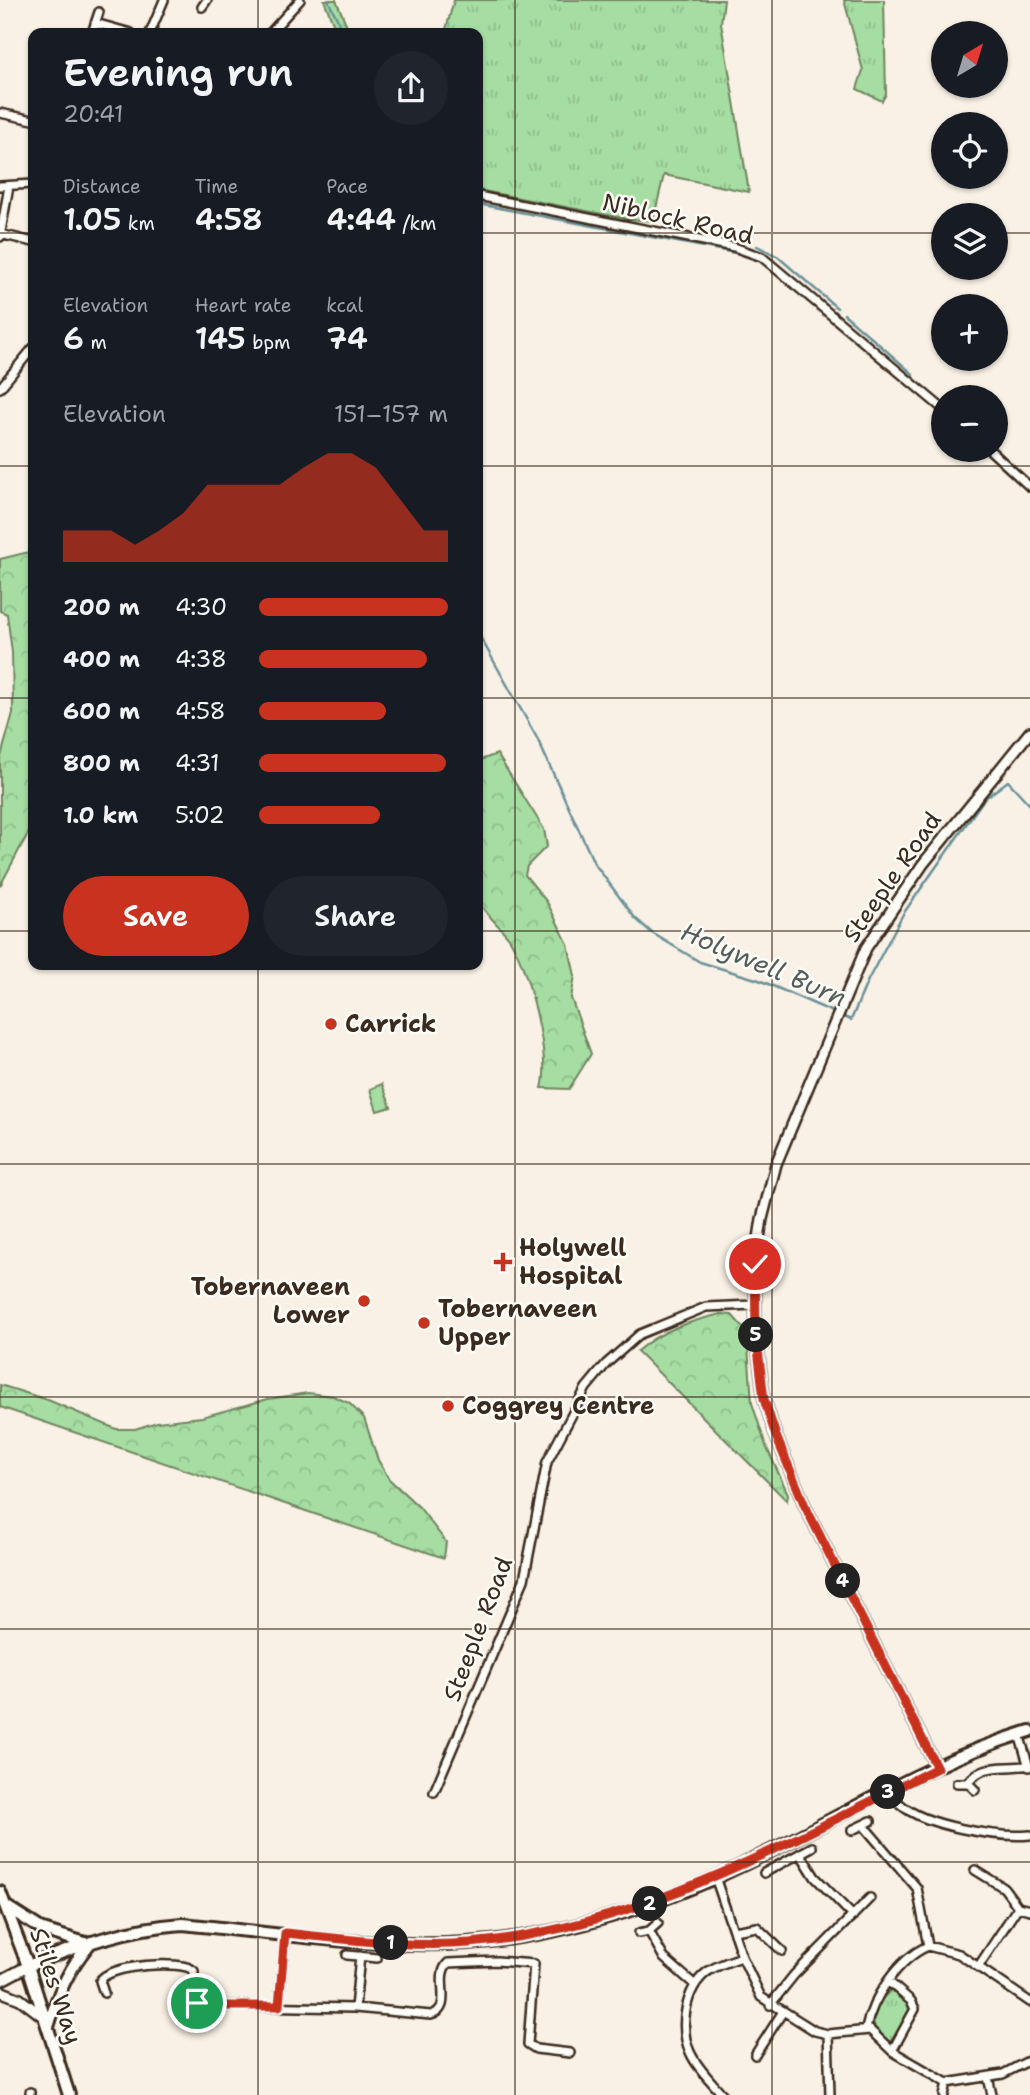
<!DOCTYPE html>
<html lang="en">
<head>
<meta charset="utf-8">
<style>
	body { margin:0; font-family:"Shantell Sans",sans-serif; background:#20242c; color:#f1f3f6; height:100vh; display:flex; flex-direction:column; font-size:26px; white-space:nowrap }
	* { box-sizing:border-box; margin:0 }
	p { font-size:23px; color:#9ea1a6 }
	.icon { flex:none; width:38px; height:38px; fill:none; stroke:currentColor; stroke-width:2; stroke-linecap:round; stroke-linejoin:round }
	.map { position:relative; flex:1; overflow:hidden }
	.details { position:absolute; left:28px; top:28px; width:455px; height:942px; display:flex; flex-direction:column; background:#171b24; border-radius:14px; box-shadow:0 2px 5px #0004 }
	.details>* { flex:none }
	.needle { width:46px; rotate:38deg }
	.fabs { position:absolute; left:931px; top:21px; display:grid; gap:14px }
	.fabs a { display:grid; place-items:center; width:77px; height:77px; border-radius:50%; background:#171b24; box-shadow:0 2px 5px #0004; font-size:35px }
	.pin { position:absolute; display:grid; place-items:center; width:60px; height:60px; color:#fff; margin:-30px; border:4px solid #fff; border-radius:50%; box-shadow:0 2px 7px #0007 }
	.km { position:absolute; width:35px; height:35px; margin:-18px; border-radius:50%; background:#222; color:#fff; font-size:19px; line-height:35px; text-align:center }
	.round { display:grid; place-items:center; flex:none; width:74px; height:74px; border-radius:37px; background:#20242c }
	.overview { display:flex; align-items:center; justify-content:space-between; height:119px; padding:0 35px }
	h1 { font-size:38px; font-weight:600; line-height:52px }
	.metrics { display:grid; grid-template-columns:repeat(3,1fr); gap:10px; height:119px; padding:7px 35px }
	.metrics div { display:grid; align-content:center }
	.metrics b { font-size:30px; font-weight:600 }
	.metrics small { font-size:19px; font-weight:400 }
	.metrics p { font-size:19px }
	.chart { height:196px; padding:14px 35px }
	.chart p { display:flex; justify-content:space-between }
	.chart svg { width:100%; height:126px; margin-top:7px; fill:#c8321e; opacity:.7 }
	.primary-button { display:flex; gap:14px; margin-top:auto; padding:14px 35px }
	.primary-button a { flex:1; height:80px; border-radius:42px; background:#c8321e; color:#fff; font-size:28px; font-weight:600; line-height:80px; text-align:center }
	.primary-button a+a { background:#20242c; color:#f1f3f6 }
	ul { padding:0 35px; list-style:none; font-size:23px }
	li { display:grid; grid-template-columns:112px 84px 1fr; align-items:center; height:52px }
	li i { height:18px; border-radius:9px; background:#c8321e }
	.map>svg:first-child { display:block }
	.grass { fill:url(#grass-tufts); stroke:#708460; stroke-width:2 }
	.forest { fill:url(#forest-crowns); stroke:#708460; stroke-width:2 }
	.garden { fill:#a5dda2; stroke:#708460; stroke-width:2 }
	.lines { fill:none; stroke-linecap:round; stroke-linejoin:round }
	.stream { stroke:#6b9199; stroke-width:2.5 }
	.minor-casing { stroke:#3b2a1e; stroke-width:12 }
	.tertiary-casing { stroke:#3b2a1e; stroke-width:14 }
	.secondary-casing { stroke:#3b2a1e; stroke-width:16 }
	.minor { stroke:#fdfcf7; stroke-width:7 }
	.tertiary { stroke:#fdfcf7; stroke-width:9 }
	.secondary { stroke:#fdfcf7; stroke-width:10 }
	.route-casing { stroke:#fff; stroke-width:14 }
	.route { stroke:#c8321e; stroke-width:9 }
	.grid { fill:none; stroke:#3b2a1e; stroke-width:2; stroke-opacity:0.55 }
	.poi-dot { fill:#c8321e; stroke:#fdfcf7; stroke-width:2.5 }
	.labels { text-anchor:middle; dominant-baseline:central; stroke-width:5; stroke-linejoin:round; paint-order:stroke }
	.street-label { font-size:24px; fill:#3b2a1e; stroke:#fdfcf7 }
	.poi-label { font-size:24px; font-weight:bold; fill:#3b2a1e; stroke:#fdfcf7; text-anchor:start }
	.water-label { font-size:26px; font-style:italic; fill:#535e5c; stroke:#fdfcf7 }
</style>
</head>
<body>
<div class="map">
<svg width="1030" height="2095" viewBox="0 0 1030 2095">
	<defs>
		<pattern id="grass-tufts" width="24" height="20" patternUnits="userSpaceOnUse" patternTransform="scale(1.75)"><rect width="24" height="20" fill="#a5dda2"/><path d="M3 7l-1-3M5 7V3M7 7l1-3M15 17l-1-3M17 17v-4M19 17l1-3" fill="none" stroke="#8fbe8b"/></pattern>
		<pattern id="forest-crowns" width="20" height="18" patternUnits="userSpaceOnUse" patternTransform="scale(1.75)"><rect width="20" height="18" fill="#a5dda2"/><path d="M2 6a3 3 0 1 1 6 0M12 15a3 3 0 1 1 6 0" fill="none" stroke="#8fbe8b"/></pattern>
	</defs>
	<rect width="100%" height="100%" fill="#f9f1e5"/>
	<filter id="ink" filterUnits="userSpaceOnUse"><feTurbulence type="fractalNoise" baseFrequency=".0143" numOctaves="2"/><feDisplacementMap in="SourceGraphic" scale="14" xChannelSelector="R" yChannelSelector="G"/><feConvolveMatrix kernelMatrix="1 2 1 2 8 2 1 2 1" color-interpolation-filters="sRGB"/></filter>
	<g filter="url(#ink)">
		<path class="grass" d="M454,0H724L721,23L749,192L664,175L653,221L628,219L478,190V33H445Z
			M844,0H884L886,94L882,101L857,89L863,70Z
			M891,1990L906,2000L912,2011L891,2043L876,2030L872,2020L879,2002Z"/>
		<path class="forest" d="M324,0H336L350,33H337Z
			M33,551V824L0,886V760L13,713L12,652L7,614L0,611V559Z
			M497,754L544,829L547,846L527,866L525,875L547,902L568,944L575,976L571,998L591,1054L569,1089L542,1088C551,1055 528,967 509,938C500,926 485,914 478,901C473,889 478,782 478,761Z
			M721,1314L732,1315L747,1332L752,1403L766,1446L788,1494L787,1501L637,1351C661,1330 691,1321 721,1314Z
			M0,1385L48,1400L116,1429H135L157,1422L202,1417L268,1399L308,1393L333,1396L349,1403L364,1418L378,1460L389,1479L419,1507L446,1542L444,1558L0,1407Z"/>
		<path class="garden" d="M382,1084L391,1107L377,1111L370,1089Z"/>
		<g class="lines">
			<path class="stream" d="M328,0L344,33
				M478,204L751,256
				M757,246L777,256L837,308
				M844,314L913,374
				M478,633L537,738L594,863L635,918L652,933L700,962L759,980L851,1020L868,980L903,914L984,799L1008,781L1030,805"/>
			<defs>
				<path id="minor" d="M202,7L207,0
					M95,23L131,33
					M92,33L99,12
					M150,33L164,0
					M270,33L300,0
					M0,113L33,120
					M0,186L33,184
					M478,196L734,247L762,257L943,409
					M0,234L33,242
					M0,237L9,186
					M0,388L33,348
					M990,450L1030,487
					M1019,1734L1029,1767
					M957,1783H968L975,1790
					M968,1783C983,1761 1006,1770 1029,1765
					M892,1790C895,1795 897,1801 900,1804C924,1826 999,1838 1030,1835
					M434,1792L524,1580L547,1462L586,1388L606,1364L640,1334L706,1307L754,1305
					M863,1825L917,1888L928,1946
					M852,1830L871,1821
					M800,1853L815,1877L853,1916
					M975,1870L1004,1888L1018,1907L1030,1910
					M764,1873L812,1847
					M715,1877L742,1957L761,1997L815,2031L828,2034L870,2030L892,2051L947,2083L1003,2074L1030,2060
					M649,1931L664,1958L695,1985
					M734,1931L757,1927L782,1951
					M639,1933L649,1931L658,1923
					M347,1955L377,1958
					M978,1967L1018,1907
					M889,1982L911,2001L915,2009L892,2051
					M104,1993L100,1981C107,1965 184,1959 194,1971V1997L200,2005L355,2008L431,2015C455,2008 433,1978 448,1963L497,1961L534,1964L528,2044L536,2049L570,2053
					M770,2005L794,1975L870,1898
					M279,2006L285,1934
					M355,2008L360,1956
					M866,2029C872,1998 898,1959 928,1946L959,1954L1030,2002
					M828,2034L830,2095
					M755,2055L782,2013
					M988,2077L992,2095
					M30,2095V2092
					M723,2095C712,2082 697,2068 690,2052C679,2027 685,1989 707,1972C717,1965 730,1961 742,1957
					M944,2095L947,2083"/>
				<path id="tertiary" d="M937,1768L805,1506L776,1436L764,1399L756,1333L755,1264L762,1219L776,1164L866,948L923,864L1030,732
					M0,1981L28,1966
					M0,1991L20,1999L45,2018"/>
				<path id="secondary" d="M0,1892L28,1966L69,2095
					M7,1907L43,1930L85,1943
					M28,1966C78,1945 127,1928 182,1924C276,1933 373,1949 467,1943C529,1939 591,1924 649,1904C781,1859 896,1771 1030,1731
					M48,2027C59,1991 67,1971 91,1942"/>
			</defs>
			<use href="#minor" class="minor-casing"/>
			<use href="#tertiary" class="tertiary-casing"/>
			<use href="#secondary" class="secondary-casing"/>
			<use href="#minor" class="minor"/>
			<use href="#tertiary" class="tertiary"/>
			<use href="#secondary" class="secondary"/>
		</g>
	</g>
	<g class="lines" filter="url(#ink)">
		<defs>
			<path id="route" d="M197,2003L206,2006H279L285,1933C346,1939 409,1948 470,1943C640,1928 786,1843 937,1768L805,1506L776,1436L764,1399L756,1333L755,1264"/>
		</defs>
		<use href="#route" class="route-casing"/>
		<use href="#route" class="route"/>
	</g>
	<path class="grid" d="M258,0V33M515,0V2095M772,0V2095M0,233H33M478,233H943M996,233H1030M0,466H33M478,466H1030M0,698H33M478,698H1030M0,931H33M478,931H1030M258,964V2095M0,1164H1030M0,1397H1030M0,1629H1030M0,1862H1030"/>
	<g class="poi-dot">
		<circle cx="331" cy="1024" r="7"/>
		<path d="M499.5 1251.5h7v7h7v7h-7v7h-7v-7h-7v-7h7z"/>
		<circle cx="364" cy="1301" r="7"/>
		<circle cx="424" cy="1323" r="7"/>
		<circle cx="448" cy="1406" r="7"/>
	</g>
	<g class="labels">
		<g class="street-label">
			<text transform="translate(678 219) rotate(13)">Niblock Road</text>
			<text transform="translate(892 877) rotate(-55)">Steeple Road</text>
			<text transform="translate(478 1629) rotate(-69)">Steeple Road</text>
			<text transform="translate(56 1986) rotate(72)">Stiles Way</text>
		</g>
		<g class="poi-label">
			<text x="345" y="1024">Carrick</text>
			<text x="519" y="1248">Holywell<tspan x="519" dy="28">Hospital</tspan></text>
			<text x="350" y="1287" text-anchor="end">Tobernaveen<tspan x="350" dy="28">Lower</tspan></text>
			<text x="438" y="1309">Tobernaveen<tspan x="438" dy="28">Upper</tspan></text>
			<text x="462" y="1406">Coggrey Centre</text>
		</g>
		<g class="water-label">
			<text transform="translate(764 964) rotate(23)">Holywell Burn</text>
		</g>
	</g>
</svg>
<div class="fabs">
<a><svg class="needle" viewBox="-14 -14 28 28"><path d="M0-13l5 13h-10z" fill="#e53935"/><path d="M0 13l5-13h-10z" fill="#9ea1a6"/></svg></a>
<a><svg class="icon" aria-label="locate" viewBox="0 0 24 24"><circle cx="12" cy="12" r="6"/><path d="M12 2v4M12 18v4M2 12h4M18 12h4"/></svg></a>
<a><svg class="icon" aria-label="layers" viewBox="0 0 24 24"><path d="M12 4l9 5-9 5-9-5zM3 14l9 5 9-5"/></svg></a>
<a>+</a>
<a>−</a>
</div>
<div class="pin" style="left:197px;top:2003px;background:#1e9e55"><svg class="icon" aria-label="arrive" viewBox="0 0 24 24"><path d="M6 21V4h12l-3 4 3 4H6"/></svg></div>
<div class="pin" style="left:755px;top:1264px;background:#d93025"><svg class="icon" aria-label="check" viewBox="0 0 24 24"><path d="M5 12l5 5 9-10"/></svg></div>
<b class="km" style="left:391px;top:1943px">1</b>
<b class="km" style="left:650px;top:1904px">2</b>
<b class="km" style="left:888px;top:1792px">3</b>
<b class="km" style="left:843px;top:1581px">4</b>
<b class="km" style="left:756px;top:1335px">5</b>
<section class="details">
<div class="overview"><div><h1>Evening run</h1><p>20:41</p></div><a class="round"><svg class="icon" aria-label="share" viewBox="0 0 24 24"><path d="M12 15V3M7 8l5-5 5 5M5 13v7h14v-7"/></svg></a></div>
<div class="metrics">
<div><p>Distance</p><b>1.05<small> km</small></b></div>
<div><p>Time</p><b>4:58</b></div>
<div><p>Pace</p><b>4:44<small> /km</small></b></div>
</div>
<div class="metrics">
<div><p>Elevation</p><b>6<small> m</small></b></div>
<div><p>Heart rate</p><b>145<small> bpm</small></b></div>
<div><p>kcal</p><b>74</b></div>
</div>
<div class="chart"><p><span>Elevation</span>151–157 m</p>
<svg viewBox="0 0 160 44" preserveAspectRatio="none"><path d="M0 44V33L10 33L20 33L30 38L40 33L50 27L60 17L70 17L80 17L90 17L100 11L110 6L120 6L130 11L140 22L150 33L160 33V44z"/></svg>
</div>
<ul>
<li><b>200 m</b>4:30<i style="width:100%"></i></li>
<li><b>400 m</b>4:38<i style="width:89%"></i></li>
<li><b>600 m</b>4:58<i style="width:67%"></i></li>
<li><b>800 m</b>4:31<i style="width:99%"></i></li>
<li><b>1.0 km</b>5:02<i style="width:64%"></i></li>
</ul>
<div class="primary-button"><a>Save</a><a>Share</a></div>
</section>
</div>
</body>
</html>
